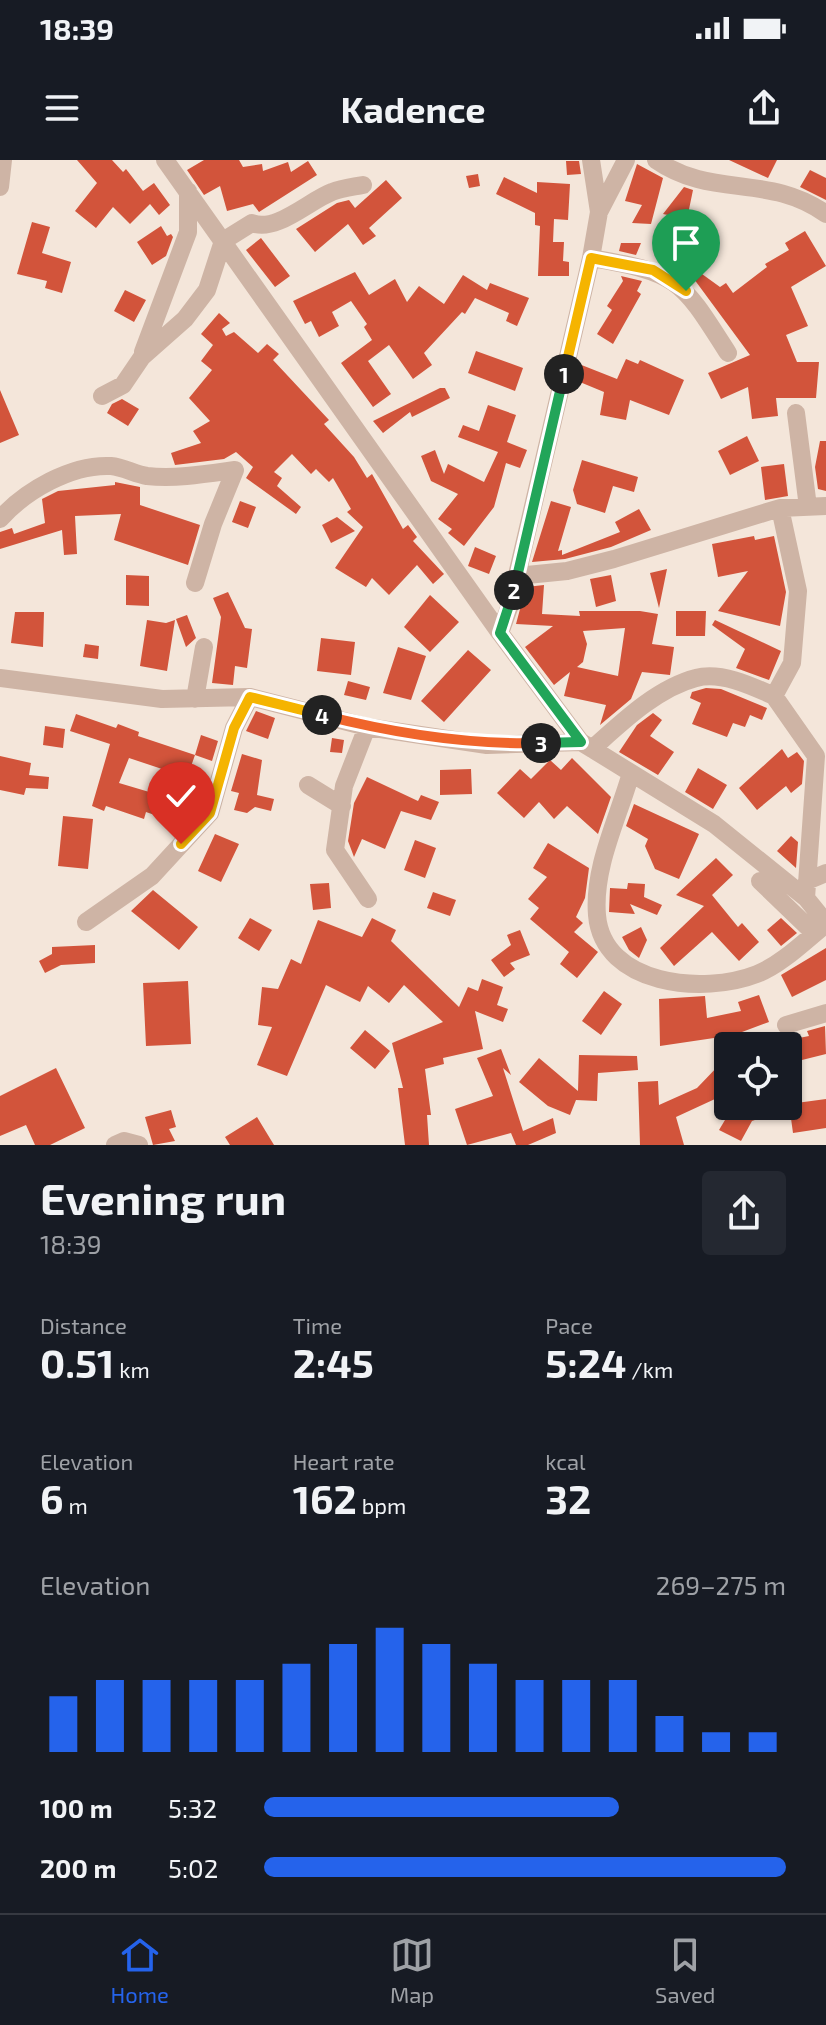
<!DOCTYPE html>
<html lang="en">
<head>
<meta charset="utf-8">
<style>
	body { margin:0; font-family:"Exo 2",sans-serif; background:#242831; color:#f1f3f6; height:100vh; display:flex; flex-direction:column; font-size:30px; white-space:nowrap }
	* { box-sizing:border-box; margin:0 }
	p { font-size:26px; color:#9ea1a6 }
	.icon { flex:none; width:44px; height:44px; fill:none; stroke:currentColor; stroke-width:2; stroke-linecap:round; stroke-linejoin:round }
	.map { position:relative; height:985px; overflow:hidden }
	.panel { display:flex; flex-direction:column; background:#171b24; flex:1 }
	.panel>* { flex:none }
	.fabs { position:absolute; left:714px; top:872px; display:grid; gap:16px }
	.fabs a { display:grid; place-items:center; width:88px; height:88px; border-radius:8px; background:#171b24; box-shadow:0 2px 6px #0004; font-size:40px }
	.pin { position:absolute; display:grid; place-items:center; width:68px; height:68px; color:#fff; margin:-82px -34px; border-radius:50% 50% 50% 0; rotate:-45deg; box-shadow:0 0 8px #0007 }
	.pin .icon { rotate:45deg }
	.km { position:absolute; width:40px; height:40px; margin:-20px; border-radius:50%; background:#222; color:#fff; font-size:22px; line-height:40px; text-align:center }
	.round { display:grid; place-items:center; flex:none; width:84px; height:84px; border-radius:8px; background:#242831 }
	.overview { display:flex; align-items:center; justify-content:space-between; height:136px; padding:0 40px }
	h1 { font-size:44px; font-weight:700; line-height:60px }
	.figures { display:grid; grid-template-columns:repeat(3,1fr); gap:12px; height:136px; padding:8px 40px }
	.figures div { display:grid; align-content:center }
	.figures b { font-size:40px; font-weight:700 }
	.figures small { font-size:22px; font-weight:400 }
	.figures p { font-size:22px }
	.chart { height:224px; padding:16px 40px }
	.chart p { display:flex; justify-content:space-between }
	.chart svg { width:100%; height:144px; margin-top:8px; stroke:#2563eb; stroke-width:6 }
	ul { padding:0 40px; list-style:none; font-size:26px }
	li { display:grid; grid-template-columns:128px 96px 1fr; align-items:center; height:60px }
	li i { height:20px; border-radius:10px; background:#2563eb }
	.status { display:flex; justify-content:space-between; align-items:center; height:56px; padding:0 40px; background:#171b24; direction:ltr }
	.status svg { height:22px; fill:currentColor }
	header { display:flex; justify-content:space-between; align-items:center; height:104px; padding:0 40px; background:#171b24; font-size:36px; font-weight:700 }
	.dock { display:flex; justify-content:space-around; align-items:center; height:112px; border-top:2px solid #363941; background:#171b24; font-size:22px; color:#9ea1a6 }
	.dock a { display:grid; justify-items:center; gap:4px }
	.dock .on { color:#2563eb }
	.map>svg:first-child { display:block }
	.building { fill:#d2543b; fill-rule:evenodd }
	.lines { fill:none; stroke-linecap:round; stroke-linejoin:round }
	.minor { stroke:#ceb4a5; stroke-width:18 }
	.split-1-casing { stroke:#fff; stroke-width:16 }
	.split-2-casing { stroke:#fff; stroke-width:16 }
	.split-3-casing { stroke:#fff; stroke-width:16 }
	.split-4-casing { stroke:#fff; stroke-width:16 }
	.split-5-casing { stroke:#fff; stroke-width:16 }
	.split-1 { stroke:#f5b400; stroke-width:10 }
	.split-2 { stroke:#22a559; stroke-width:10 }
	.split-3 { stroke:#22a559; stroke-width:10 }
	.split-4 { stroke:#f0652b; stroke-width:10 }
	.split-5 { stroke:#f5b400; stroke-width:10 }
</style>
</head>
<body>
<div class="status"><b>18:39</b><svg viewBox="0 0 49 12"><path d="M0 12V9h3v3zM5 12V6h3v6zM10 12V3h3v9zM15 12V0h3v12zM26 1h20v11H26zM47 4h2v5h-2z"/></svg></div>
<header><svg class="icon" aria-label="menu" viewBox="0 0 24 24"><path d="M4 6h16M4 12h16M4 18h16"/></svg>Kadence<svg class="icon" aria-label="share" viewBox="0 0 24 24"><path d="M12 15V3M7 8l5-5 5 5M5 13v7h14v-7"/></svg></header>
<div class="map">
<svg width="826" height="985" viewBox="0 0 826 985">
	<rect width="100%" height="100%" fill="#f4e6da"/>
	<path class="building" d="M77,0H112L123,12L126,9L143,31L154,23L170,45L159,55L150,44L130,64L113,47L96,68L75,51L97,23Z
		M204,0H239L243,7L262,4L263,11L288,2L291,12L308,1L317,15L259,52L253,44L227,51L220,26L204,35L187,10Z
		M729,0H777L768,18Z
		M566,1H579L581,14L567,15Z
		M637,4L663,18L651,64L632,63L642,45L625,41Z
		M810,10L826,18V40L800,27Z
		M478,14L480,26L469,28L466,16Z
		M504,17L537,33V22L570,24L568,60L554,59L553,82H564L563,101L569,102V116H538L540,66L535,65V53L496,34Z
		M386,20L402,38L369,68L376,76L363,85L348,64L315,92L296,69L337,43L349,40L355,48Z
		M684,27L693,30L687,59L663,54Z
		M32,62L50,67L42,93L71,102L62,133L45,128L47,121L17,114Z
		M161,66L167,76L171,74L173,77L166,96L152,105L137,82Z
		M805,71L826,106L791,127L808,166L786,175L797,202H819L816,238H776L778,256L752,259L748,227L721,239L708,213L750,195L694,119L691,122L669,106L677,96L720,127L726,123L733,133L767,107L765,104L789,90L785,83Z
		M261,78L290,116L275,127L246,90Z
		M621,83H641L636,95L619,91Z
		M355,112L369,135L395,119L407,142L419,126L444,144L463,115L487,130L490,123L529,138L517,166L506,161L509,153L475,138L465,154L462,152L424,193L432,205L413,219L389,185L368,201L391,234L373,247L341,203L372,180L364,167L367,164L351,141L332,152L339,166L319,177L311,161L305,164L293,141Z
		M621,116L642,121L637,131L641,134L613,184L597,174L612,150L607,146L623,121Z
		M125,130L146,140L134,162L114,151Z
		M219,153L230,163L222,169L226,176L234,172L258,193L267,184L279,194L273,200L329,260L324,264L354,297L367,318L372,314L403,369L408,365L417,377L413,381L444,414L433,424L417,405L389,435L372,418L366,427L335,408L363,367L347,352L351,349L333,318L329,322L316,309L311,314L292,294L274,312L282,318L277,326L301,347L296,354L246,318L253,307L236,292L224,299L175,305L171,293L201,283L193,271L210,261L189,238L212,210L201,201L213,185L201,174Z
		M476,191L523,208L515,231L468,213Z
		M626,199L638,204L640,200L684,220L669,255L630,240L626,260L600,255L604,232L575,220L579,204L617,219Z
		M440,228H445L450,238L412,257L410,252L383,273L373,261Z
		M0,230L19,275L0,283Z
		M122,239L139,249L128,266L107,253L112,244Z
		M488,245L516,255L507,282L527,290L520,308L506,303L494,347L464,386L448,373L452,369L438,359L458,334L431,321L421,296L435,290L444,314L448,304L484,322L498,292L458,277L463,265L479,271Z
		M747,276L759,301L730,315L718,291Z
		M820,281H826V331L818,329L815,307Z
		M582,300L638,317L634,332L613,326L605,353L577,344L573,330Z
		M784,304L788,336L765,340L761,307Z
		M115,322L140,327V345L200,365L188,405L114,380L121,354L75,356L77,394L64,395L62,370L0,389V372L12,368L14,374L45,363L42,339L58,331L115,325Z
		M240,341L256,347L248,368L232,362Z
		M551,341L571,347L558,391L562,390V395L620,372L615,362L639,349L651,370L611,387L565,399L532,402Z
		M337,357L355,371L331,383L322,365Z
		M754,376L755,380L774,376L786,432L780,466L718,451L748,411L718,417L712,384Z
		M475,387L496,396L489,414L468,406Z
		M667,409L659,448L650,413Z
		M126,415L149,416V446L126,445Z
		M611,415L616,441L596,447L590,419Z
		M544,425L542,454L580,456L579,451H640L658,454L652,484L674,487L670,515L642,512L631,539L600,565L606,545L564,536L570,512L554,525L525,487L553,466L516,464L526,427ZM625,468L618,516L577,507L583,502L587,484L583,471Z
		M228,432L245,468L252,469L247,508L235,506L233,525L212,523L221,457L213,438Z
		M430,435L459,462L430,492L404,467Z
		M676,451H706L705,476H676Z
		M15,452H44L43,487L11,483Z
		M187,455L196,478L186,487L176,459Z
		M147,460L166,463L175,460L167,511L140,506Z
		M715,460L781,491L769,520L736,508L745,489L712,465Z
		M321,478L355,482L351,515L317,511Z
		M85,484L99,486L98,499L83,497Z
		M398,487L426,496L411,540L383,533Z
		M468,490L491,510L444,562L421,541Z
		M348,521L370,527L366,540L344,535Z
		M706,528L721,529L767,548L762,560L750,555L745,567L733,563L727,577L692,564L701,543L690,538L692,532Z
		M256,551L275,558L268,579L246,571Z
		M653,553L662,560L650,576L674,592L658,615L619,592L637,565Z
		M76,554L116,568L118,564L139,572L138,576L195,595L182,632L197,637L187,660L171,655L169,660L146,652L144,659L106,646L104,651L92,646L110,584L70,571ZM129,598L165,610L156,634L119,623Z
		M45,566L65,569L63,588L43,585Z
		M201,575L218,581L212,601L195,595Z
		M332,578L344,580L342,593L330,592Z
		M782,589L788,598L797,592L804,601L802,624L791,633L786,626L757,650L739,628Z
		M242,594L262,600L257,635L274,639L271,651L255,647L247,653L234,650L239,633L231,631Z
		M0,596L31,603L29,615L49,617L48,629L26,628L24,635L0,630Z
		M572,598L611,637L598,674L567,646L554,659L539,642L524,658L497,633L520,609L531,619L550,600L561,610Z
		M698,608L727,625L713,649L685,632Z
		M471,609L472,634L440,635V610Z
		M367,617L418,641L421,635L439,642L431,660L401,651L385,689L362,679L354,697L348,681L354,643Z
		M634,644L699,674L679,719L655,709L645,686L648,679L626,666Z
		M63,656L93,659L88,709L58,706Z
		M215,674L239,684L221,722L198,711Z
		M791,676L798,682L796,708L777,691Z
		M415,680L436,688L425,718L404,710Z
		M548,683L589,708L585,738L576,757L583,763L574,772L598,792L577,818L560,804L569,792L530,759L539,748L528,739L547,717L533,708Z
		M716,698L733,715L712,735L738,767L742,763L759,782L739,801L712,772L674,806L660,788L704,746L676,735Z
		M329,723L331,748L313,750L310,724Z
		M628,723L645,724L644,737L662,745L657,755L630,744L635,754L609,752L610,728L627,729Z
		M153,730L198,767L179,790L131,751Z
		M433,732L456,740L450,756L427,748Z
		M250,758L272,770L259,791L238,778Z
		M372,758L396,770L391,781L459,847L468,827L478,831L482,819L503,827L497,845L508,849L503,862L475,851L483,889L443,898L444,904L425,909L431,955H427L429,985H405L398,928H403L392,883L443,862L404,825L389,843L368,826L360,842L326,825L287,916L257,905L272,867L258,865L262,827L278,829L291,799L301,804L318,760L362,777Z
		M781,758L797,773L781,786L767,770Z
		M641,767L647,780L639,798L629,790L622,777Z
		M520,770L530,795L510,803L515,809L504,817L491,800L511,785L507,775Z
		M95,785V803L61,805L45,813L39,801L52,794V787Z
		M826,788V820L792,837L781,815Z
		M188,821L191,884L146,886L143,823Z
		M604,831L622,844L601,875L582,861Z
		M759,835L769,862L742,872L746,884L728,886V933L676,957L684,985H640L638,922L658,921L659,945L697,928L721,903L714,878L660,886L659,839L705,836L707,858L741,851L738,842Z
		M825,866L826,894L794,902L789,880L809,876L807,871Z
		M365,870L390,891L375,909L350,888Z
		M501,889L511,915L503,908L523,971L553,958L556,973L528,985H516L511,973L467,985L455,949L493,936L477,898Z
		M579,895L637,896L638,910L598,913L597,941L576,940L570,955L548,946L519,922L539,898L578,931Z
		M56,908L85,968L50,985H35L26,965L0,976V936Z
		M826,939V968L793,973L789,944Z
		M742,946H789V948L752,961L741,981L719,970L731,950Z
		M171,950L176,967L169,969L175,981L153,985L145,957Z
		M257,957L274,985H230L225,977Z"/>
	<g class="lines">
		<path class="minor" d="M165,0L500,473L581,582L714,664L806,738L826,763
			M656,0C712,39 769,13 826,54
			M0,27L3,0
			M599,52L626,0
			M591,98C679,113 681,119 728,193
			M143,192L188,72V31
			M102,236L123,225L142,197L185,159L207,130L223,81L252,63C276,73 310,40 332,32C342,28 353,27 363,25
			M796,253L808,347
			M780,348L798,431L792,503L774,536L816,596L806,738
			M0,359C25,331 71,304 111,306C123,307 135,314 147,316C176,319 206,314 235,310L213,364L195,423
			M517,416L567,411L614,399L780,348L826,346
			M500,473L510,445L591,98L599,52L591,0
			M0,518L162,539L250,537L367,567L487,585L581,582
			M195,539L204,487
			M367,567L344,626L335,690L368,739
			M592,589C621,563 657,528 696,518C720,511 752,526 774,536
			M631,613C618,659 593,707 597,755C603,826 704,835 757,814C781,805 806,780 826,764
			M308,625L342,646
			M760,721L814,773
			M807,721L826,713
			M86,762L152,716L210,653L234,568L250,537
			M786,865L826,853
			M115,985L124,981L139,985"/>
	</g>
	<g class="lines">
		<defs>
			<path id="split-1" d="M564,214L591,98L653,110L686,131"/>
			<path id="split-2" d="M514,430L564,214"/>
			<path id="split-3" d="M514,430L500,473L581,582L541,583"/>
			<path id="split-4" d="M322,555C393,573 467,585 541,583"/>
			<path id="split-5" d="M181,684L210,653L234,568L250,537L322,555"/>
		</defs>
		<use href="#split-1" class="split-1-casing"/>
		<use href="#split-2" class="split-2-casing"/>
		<use href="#split-3" class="split-3-casing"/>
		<use href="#split-4" class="split-4-casing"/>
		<use href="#split-5" class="split-5-casing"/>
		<use href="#split-1" class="split-1"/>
		<use href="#split-2" class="split-2"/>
		<use href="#split-3" class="split-3"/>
		<use href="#split-4" class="split-4"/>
		<use href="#split-5" class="split-5"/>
	</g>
</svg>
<div class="fabs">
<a><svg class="icon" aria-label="locate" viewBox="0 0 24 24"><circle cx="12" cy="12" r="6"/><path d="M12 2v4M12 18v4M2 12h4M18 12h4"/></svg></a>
</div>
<div class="pin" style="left:686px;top:131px;background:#1e9e55"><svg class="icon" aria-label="arrive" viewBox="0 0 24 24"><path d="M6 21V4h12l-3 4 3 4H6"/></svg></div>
<div class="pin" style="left:181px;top:684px;background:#d93025"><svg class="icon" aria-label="check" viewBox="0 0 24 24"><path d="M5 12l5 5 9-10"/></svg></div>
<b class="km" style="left:564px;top:214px">1</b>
<b class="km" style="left:514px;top:430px">2</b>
<b class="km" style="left:541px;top:583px">3</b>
<b class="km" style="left:322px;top:555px">4</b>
</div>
<section class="panel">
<div class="overview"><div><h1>Evening run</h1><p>18:39</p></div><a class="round"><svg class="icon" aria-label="share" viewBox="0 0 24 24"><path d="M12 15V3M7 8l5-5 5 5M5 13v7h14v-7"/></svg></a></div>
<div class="figures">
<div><p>Distance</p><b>0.51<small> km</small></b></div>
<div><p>Time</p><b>2:45</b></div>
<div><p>Pace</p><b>5:24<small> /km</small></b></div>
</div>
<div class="figures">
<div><p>Elevation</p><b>6<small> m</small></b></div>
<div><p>Heart rate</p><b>162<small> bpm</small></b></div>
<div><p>kcal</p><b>32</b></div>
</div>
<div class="chart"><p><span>Elevation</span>269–275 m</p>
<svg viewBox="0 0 160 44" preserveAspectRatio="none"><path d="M5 44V27M15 44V22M25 44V22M35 44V22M45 44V22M55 44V17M65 44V11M75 44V6M85 44V11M95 44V17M105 44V22M115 44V22M125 44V22M135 44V33M145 44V38M155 44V38"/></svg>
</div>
<ul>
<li><b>100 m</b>5:32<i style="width:68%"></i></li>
<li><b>200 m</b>5:02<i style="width:100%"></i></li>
</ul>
</section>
<nav class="dock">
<a class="on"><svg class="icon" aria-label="home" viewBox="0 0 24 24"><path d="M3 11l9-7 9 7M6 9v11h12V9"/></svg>Home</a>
<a><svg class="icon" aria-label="map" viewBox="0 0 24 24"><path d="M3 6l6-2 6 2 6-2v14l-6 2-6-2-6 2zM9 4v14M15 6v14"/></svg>Map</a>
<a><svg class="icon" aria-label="saved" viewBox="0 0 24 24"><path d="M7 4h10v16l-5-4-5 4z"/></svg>Saved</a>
</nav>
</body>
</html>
